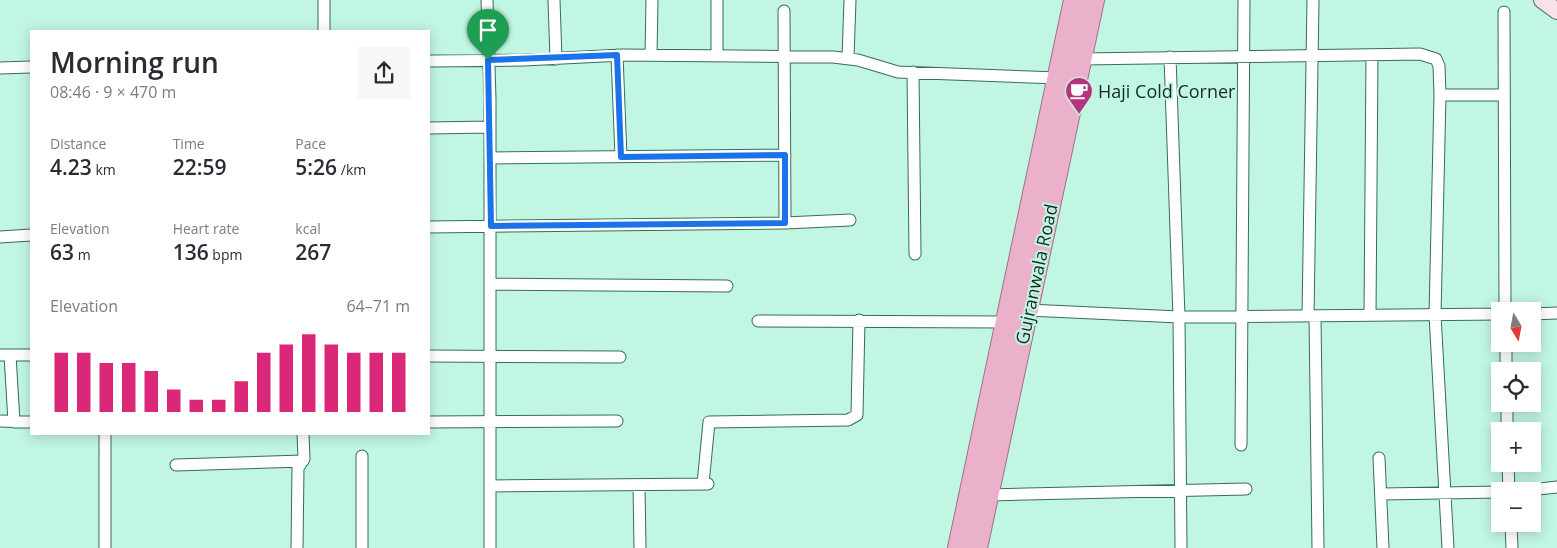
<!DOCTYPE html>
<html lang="en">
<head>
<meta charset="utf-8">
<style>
	body { margin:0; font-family:"Open Sans",sans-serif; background:#f7f7f7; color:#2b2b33; height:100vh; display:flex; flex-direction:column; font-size:19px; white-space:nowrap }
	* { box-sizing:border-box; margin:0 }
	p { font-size:16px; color:#7c7c81 }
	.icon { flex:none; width:28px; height:28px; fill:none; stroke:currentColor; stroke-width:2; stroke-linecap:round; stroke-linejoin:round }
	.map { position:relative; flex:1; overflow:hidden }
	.panel { position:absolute; left:30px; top:30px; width:400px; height:405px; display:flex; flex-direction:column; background:#fff; border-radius:0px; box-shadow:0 2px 12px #0003 }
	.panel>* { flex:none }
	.needle { width:32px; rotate:170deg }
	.controls { position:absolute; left:1491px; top:302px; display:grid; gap:10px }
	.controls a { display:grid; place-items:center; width:50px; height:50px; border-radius:0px; background:#fff; box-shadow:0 2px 12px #0003; font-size:25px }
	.pin { position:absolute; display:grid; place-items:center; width:42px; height:42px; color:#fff; margin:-51px -21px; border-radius:50% 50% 50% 0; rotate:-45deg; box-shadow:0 0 5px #0007 }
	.pin .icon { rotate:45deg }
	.round { display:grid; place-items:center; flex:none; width:52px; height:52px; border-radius:0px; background:#f7f7f7 }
	.overview { display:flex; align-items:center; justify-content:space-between; height:85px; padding:0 20px }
	h1 { font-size:28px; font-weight:600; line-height:38px }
	.figures { display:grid; grid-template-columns:repeat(3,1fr); gap:8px; height:85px; padding:5px 20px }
	.figures div { display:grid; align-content:center }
	.figures b { font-size:21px; font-weight:600 }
	.figures small { font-size:14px; font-weight:400 }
	.figures p { font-size:14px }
	.chart { height:140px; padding:10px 20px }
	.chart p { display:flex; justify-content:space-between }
	.chart svg { width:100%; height:90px; margin-top:5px; stroke:#db2777; stroke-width:6 }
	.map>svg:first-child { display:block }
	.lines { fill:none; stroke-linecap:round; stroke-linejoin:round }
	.minor-casing { stroke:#396b5b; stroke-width:13 }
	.secondary-casing { stroke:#396b5b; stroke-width:18 }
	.trunk-casing { stroke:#9d7487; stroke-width:22 }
	.minor { stroke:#fff; stroke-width:11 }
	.secondary { stroke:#f8e1eb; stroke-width:16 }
	.trunk { stroke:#ebb0ca; stroke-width:20 }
	.route-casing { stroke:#fff; stroke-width:10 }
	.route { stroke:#1a73e8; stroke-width:6 }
	.labels { text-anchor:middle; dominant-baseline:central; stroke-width:4; stroke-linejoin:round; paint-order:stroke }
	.poi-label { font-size:18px; fill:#152a23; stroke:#c1f6e3; text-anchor:start }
	.street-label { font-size:18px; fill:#152a23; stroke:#c1f6e3 }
</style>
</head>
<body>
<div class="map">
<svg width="1557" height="548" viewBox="0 0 1557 548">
	<rect width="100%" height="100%" fill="#c1f6e3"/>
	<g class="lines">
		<defs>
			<path id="minor" d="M324,0V31
				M487,0L490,99V548
				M554,0L556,59
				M717,0V55
				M784,11L785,223
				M1504,12L1505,311
				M617,55L621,157
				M651,55L652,0
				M1170,57L1179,317L1181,548
				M848,58L850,0
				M1082,59L1420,54L1436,59L1439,66L1440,95L1435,315L1448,548
				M429,61L524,60L622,55L833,57L858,60L898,72L1058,78
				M0,68L31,67
				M913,72L915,254
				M1440,95H1504
				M429,128L490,127
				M490,158L785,155
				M429,227L785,223L850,220
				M0,237L31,235
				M491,284L727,286
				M1028,310L1179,317L1500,314
				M1532,314L1557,313
				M1370,315L1372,55
				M1308,316L1313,0
				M1315,316L1318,548
				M758,321L1006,322
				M1506,344V371
				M0,355H31
				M10,355L14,422
				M429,356L620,357
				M1507,404V431
				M0,421L31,422
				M429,422L617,421
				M105,434V548
				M1241,445L1244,0
				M362,456V548
				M1379,458L1383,548
				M1508,464L1509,491
				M176,465L303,461
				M703,484L709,422L848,420L857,415L859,320
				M639,485L640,548
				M490,486L708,484
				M1522,491L1557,487
				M1382,494L1500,492
				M988,495L1246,489
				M1511,524L1512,548
				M297,548L298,468L304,459L303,434"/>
			<path id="secondary" d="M1542,0L1557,11"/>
			<path id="trunk" d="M958,548L1074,0
				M977,548L1094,0"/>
		</defs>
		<use href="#minor" class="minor-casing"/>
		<use href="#secondary" class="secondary-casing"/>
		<use href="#trunk" class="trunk-casing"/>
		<use href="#minor" class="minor"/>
		<use href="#secondary" class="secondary"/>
		<use href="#trunk" class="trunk"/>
	</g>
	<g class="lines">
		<defs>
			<path id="route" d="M617,55L621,157L785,155V223L491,226L488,60Z"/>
		</defs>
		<use href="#route" class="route-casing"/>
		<use href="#route" class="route"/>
	</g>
	<defs>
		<symbol id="cafe-pin" viewBox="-11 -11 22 30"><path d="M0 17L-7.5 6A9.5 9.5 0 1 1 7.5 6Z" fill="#b7347c" stroke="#c1f6e3"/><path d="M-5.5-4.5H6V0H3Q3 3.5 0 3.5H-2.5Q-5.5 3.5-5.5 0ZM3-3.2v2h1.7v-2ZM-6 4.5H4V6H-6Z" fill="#fff"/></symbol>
	</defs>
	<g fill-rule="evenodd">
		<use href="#cafe-pin" x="1063" y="75" width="32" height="43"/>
	</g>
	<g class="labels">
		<g class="poi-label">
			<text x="1098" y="91">Haji Cold Corner</text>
		</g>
		<g class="street-label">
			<text transform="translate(1036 274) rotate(-78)">Gujranwala Road</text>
		</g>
	</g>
</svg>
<div class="controls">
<a><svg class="needle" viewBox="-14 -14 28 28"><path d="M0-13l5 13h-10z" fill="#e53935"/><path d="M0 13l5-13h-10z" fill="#7c7c81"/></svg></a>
<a><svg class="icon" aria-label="locate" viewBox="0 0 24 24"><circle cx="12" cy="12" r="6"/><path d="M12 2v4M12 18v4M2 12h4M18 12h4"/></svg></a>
<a>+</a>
<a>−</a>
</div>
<div class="pin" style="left:488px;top:60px;background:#1e9e55"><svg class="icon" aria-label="arrive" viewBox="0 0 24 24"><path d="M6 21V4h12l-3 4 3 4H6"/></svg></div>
<section class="panel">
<div class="overview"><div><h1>Morning run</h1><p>08:46 · 9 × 470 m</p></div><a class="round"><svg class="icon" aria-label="share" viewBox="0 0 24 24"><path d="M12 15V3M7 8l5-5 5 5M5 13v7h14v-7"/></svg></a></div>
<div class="figures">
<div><p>Distance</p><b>4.23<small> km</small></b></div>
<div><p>Time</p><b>22:59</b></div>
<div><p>Pace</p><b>5:26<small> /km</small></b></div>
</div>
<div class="figures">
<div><p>Elevation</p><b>63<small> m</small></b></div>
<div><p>Heart rate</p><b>136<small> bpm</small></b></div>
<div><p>kcal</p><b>267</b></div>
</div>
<div class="chart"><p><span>Elevation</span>64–71 m</p>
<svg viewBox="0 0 160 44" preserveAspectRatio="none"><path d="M5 44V15M15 44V15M25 44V20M35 44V20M45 44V24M55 44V33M65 44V38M75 44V38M85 44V29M95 44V15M105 44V11M115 44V6M125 44V11M135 44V15M145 44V15M155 44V15"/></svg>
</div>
</section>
</div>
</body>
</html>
